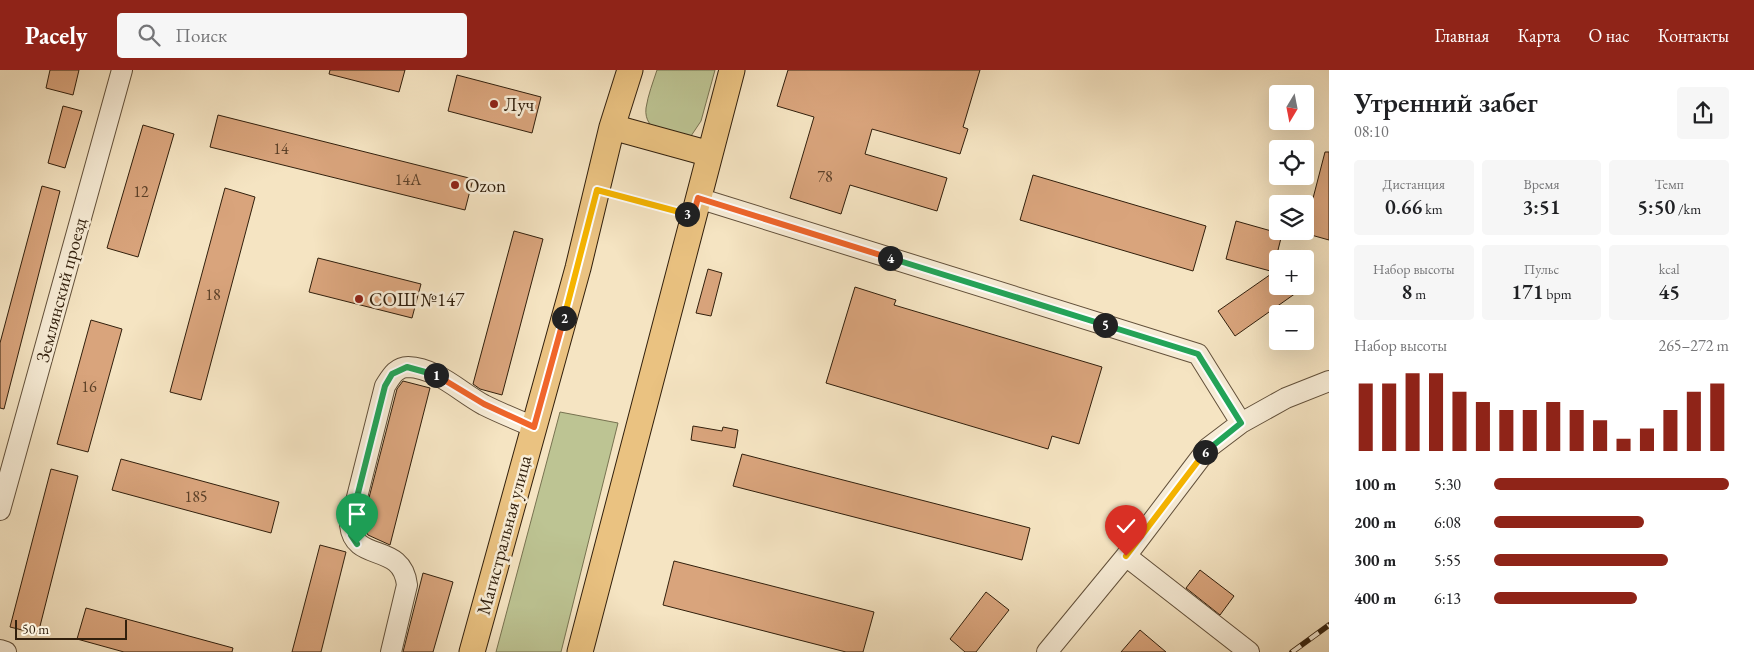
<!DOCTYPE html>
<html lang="ru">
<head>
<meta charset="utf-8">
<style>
	body { margin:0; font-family:"EB Garamond",serif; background:#f6f6f6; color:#202124; height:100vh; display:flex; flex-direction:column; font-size:19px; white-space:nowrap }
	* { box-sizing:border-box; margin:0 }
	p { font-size:16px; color:#757577 }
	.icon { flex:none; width:28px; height:28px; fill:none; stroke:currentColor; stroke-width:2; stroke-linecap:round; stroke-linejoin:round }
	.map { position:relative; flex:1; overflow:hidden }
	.side { display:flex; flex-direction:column; background:#fff; width:425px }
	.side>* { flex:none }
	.needle { width:32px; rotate:190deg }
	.buttons { position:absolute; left:1269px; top:15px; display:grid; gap:10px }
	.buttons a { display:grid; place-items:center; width:45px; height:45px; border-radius:5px; background:#fff; box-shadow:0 5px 20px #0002; font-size:25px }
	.scale { position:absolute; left:15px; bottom:12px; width:112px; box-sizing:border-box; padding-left:5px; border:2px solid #311f0c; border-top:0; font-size:14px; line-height:18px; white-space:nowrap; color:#311f0c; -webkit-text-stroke:4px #f8edd7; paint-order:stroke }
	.pin { position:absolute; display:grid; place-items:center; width:42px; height:42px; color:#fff; margin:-51px -21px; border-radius:50% 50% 50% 0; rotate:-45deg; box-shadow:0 0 5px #0007 }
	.pin .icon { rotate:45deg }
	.km { position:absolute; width:25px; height:25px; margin:-12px; border-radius:50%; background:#222; color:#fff; font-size:14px; line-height:25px; text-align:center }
	.round { display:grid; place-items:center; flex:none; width:52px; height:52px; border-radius:5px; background:#f6f6f6 }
	.summary { display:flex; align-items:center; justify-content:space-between; height:85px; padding:0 25px }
	h1 { font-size:28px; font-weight:600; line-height:38px }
	.stats { display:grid; grid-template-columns:repeat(3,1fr); gap:8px; height:85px; padding:5px 25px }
	.stats div { display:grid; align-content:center; border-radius:5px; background:#f6f6f6; text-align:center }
	.stats b { font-size:21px; font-weight:600 }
	.stats small { font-size:14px; font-weight:400 }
	.stats p { font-size:14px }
	.chart { height:140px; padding:10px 25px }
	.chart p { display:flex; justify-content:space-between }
	.chart svg { width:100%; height:90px; margin-top:5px; stroke:#8f2418; stroke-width:6 }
	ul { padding:0 25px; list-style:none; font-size:16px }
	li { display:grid; grid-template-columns:80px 60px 1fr; align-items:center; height:38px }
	li i { height:12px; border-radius:6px; background:#8f2418 }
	header { display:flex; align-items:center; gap:30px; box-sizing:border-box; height:70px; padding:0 25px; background:#8f2418; color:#fff }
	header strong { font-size:24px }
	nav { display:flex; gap:28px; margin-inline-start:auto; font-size:18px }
	.search { width:350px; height:45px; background:#f6f6f6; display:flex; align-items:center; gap:12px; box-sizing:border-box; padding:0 18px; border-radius:5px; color:#757577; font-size:19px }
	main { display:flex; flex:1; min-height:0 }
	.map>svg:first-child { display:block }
	.green { fill:#bdc493; stroke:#777250 }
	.building { fill:#d9a47c; stroke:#311f0c }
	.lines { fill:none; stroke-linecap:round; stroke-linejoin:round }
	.minor-casing { stroke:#62503a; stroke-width:22 }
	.major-casing { stroke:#311f0c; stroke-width:27 }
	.path { stroke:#311f0c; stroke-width:2.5; stroke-dasharray:4 2.5; stroke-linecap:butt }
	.minor { stroke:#f8edd7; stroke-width:20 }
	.major { stroke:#eac281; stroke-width:25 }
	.rail-casing { stroke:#311f0c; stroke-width:5.5 }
	.rail { stroke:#f8edd7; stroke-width:4; stroke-dasharray:11; stroke-linecap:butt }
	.split-1-casing { stroke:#fff; stroke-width:10 }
	.split-2-casing { stroke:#fff; stroke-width:10 }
	.split-3-casing { stroke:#fff; stroke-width:10 }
	.split-4-casing { stroke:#fff; stroke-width:10 }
	.split-5-casing { stroke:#fff; stroke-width:10 }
	.split-6-casing { stroke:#fff; stroke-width:10 }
	.split-7-casing { stroke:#fff; stroke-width:10 }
	.split-1 { stroke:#22a559; stroke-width:6 }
	.split-2 { stroke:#f0652b; stroke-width:6 }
	.split-3 { stroke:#f5b400; stroke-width:6 }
	.split-4 { stroke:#f0652b; stroke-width:6 }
	.split-5 { stroke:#22a559; stroke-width:6 }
	.split-6 { stroke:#22a559; stroke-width:6 }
	.split-7 { stroke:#f5b400; stroke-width:6 }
	.poi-dot { fill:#8f2418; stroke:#f8edd7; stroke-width:2 }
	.labels { text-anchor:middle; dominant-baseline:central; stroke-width:5; stroke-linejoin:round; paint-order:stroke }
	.number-label { font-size:16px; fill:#5b4028 }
	.poi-label { font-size:19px; fill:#311f0c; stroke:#f8edd7; text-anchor:start }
	.street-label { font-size:19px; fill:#311f0c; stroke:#f8edd7 }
</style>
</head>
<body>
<header>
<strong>Pacely</strong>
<div class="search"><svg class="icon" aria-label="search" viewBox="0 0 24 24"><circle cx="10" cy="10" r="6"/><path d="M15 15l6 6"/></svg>Поиск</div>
<nav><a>Главная</a><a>Карта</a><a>О нас</a><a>Контакты</a></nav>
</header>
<main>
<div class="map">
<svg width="1329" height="582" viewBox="0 0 1329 582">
	<rect width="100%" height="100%" fill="#f5e4c2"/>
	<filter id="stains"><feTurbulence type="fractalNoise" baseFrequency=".004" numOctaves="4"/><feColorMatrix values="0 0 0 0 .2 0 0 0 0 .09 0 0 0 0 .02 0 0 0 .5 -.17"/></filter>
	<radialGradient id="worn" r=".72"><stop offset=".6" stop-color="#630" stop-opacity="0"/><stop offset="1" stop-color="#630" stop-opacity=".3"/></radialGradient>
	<path class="green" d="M657,0H715L701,51L691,66C673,70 643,62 646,38C648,25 653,12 657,0Z
		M560,342L618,353L561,582H496Z"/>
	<path class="building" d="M50,0H79L73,25L46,18Z
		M330,0H405L399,22L329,4Z
		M788,0H980L963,57L968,59L960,84L872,59L865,84L947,108L937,141L850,115L841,144L790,128L814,47L777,36Z
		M457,5L541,27L532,63L448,41Z
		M63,36L82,41L65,98L48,93Z
		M218,45L473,109L465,140L210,77Z
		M143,55L174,64L138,187L107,178Z
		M1325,82H1329V170L1304,163Z
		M1033,105L1206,156L1193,201L1020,150Z
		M42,116L60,121L4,339L0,338V273Z
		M225,118L255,127L201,330L170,322Z
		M1236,151L1282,164L1278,180V216H1291L1296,223L1235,266L1218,241L1274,202L1226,189Z
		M514,161L543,169L502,325L480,319L473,314Z
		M318,188L421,214L412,248L309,222Z
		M708,199L722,203L711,246L696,243Z
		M855,217L896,230L894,235L1102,297L1079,374L1052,366L1048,379L826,313Z
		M91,250L122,259L88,382L57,374Z
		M403,311L430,318L390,475L368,465L362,455L397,319Z
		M693,356L722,361L723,357L738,360L735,378L691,370Z
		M742,384L1030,458L1022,490L733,416Z
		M121,389L279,432L271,463L112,420Z
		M51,399L78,406L38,564L10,557Z
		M320,475L346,482L321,582H292Z
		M674,491L874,542L863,582H846L663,535Z
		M1200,500L1234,526L1220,545L1186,518Z
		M423,503L453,512L433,582H403Z
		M986,522L1009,540L976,582H965L950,569Z
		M86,538L233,578L232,582H124L77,569Z
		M1140,560L1166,582H1121Z"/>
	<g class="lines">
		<defs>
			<path id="minor" d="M698,128L1198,284L1241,353
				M0,440L122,0
				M1126,486L1249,582
				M0,580L6,582
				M391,582L407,515C402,471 354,494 350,455L385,316C391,307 396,297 408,297C437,298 460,322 484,335C500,343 517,350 534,357
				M1047,582L1126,486L1208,378L1241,353L1286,328L1329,311"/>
			<path id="major" d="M612,57L710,84
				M472,582L578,198L612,57L630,0
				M580,582L732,0"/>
		</defs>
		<use href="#minor" class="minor-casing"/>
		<use href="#major" class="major-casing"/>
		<path class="path" d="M616,125L676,141"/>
		<use href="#minor" class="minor"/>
		<use href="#major" class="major"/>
		<defs>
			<path id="rail" d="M1292,582L1329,555"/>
		</defs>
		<use href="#rail" class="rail-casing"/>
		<use href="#rail" class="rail"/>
	</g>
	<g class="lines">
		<defs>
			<path id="split-1" d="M357,474L351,465L350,455L385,316L392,304L407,297L436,305"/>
			<path id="split-2" d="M436,305L484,334L534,357L564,248"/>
			<path id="split-3" d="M564,248L597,120L687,144"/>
			<path id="split-4" d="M687,144L693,146L698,128L890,188"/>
			<path id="split-5" d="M890,188L1105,255"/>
			<path id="split-6" d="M1105,255L1198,284L1241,353L1205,382"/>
			<path id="split-7" d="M1126,486L1205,382"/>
		</defs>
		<use href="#split-1" class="split-1-casing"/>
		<use href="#split-2" class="split-2-casing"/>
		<use href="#split-3" class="split-3-casing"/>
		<use href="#split-4" class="split-4-casing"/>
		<use href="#split-5" class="split-5-casing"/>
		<use href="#split-6" class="split-6-casing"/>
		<use href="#split-7" class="split-7-casing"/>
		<use href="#split-1" class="split-1"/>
		<use href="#split-2" class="split-2"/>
		<use href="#split-3" class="split-3"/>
		<use href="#split-4" class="split-4"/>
		<use href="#split-5" class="split-5"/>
		<use href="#split-6" class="split-6"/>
		<use href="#split-7" class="split-7"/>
	</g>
	<g class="poi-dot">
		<circle cx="494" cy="34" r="5"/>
		<circle cx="455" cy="115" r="5"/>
		<circle cx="359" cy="229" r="5"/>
	</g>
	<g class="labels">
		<g class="number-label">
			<text x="281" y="78">14</text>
			<text x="825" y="106">78</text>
			<text x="408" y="109">14А</text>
			<text x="141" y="121">12</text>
			<text x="213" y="224">18</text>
			<text x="89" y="316">16</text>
			<text x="196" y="426">185</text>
		</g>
		<g class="poi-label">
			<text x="504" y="34">Луч</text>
			<text x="465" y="115">Ozon</text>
			<text x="369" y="229">СОШ №147</text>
		</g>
		<g class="street-label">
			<text transform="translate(61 220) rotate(-75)">Землянский проезд</text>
			<text transform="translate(504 465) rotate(-75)">Магистральная улица</text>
		</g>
	</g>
	<rect width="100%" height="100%" filter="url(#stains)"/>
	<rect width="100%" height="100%" fill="url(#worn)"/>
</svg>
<div class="buttons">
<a><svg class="needle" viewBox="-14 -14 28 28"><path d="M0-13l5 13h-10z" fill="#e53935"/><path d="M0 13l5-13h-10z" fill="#757577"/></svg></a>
<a><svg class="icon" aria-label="locate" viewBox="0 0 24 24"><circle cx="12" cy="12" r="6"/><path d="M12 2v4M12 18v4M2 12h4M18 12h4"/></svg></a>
<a><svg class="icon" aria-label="layers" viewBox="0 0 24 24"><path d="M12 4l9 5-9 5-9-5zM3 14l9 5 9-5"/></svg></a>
<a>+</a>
<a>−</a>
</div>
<div class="scale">50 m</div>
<div class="pin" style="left:357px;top:474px;background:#1e9e55"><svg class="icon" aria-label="arrive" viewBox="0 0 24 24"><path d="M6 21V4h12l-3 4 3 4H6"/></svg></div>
<div class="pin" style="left:1126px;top:486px;background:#d93025"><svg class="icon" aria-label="check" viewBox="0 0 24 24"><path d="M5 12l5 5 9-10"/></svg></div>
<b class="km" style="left:436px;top:305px">1</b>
<b class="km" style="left:564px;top:248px">2</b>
<b class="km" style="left:687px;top:144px">3</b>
<b class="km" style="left:890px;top:188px">4</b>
<b class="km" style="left:1105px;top:255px">5</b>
<b class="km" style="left:1205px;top:382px">6</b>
</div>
<section class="side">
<div class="summary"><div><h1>Утренний забег</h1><p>08:10</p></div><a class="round"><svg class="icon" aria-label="share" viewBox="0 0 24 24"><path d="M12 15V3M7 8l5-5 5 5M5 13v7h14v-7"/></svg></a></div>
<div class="stats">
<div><p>Дистанция</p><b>0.66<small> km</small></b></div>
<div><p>Время</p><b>3:51</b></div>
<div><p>Темп</p><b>5:50<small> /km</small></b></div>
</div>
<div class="stats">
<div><p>Набор высоты</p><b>8<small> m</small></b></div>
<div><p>Пульс</p><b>171<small> bpm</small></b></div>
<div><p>kcal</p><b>45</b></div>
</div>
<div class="chart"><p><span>Набор высоты</span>265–272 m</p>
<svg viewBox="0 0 160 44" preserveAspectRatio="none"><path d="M5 44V11M15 44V11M25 44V6M35 44V6M45 44V15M55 44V20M65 44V24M75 44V24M85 44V20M95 44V24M105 44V29M115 44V38M125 44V33M135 44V24M145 44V15M155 44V11"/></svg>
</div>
<ul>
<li><b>100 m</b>5:30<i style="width:100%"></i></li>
<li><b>200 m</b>6:08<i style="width:64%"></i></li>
<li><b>300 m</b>5:55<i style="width:74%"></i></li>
<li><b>400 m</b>6:13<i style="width:61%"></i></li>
</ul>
</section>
</main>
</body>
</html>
